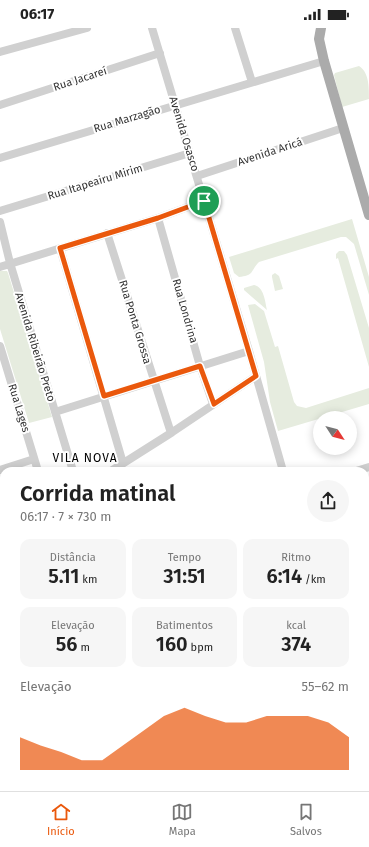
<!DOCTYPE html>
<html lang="pt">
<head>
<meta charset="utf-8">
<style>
	body { margin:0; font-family:"Fira Sans",sans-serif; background:#f6f6f6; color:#222; height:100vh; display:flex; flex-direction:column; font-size:15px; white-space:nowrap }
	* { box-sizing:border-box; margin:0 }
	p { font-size:13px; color:#767676 }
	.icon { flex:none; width:22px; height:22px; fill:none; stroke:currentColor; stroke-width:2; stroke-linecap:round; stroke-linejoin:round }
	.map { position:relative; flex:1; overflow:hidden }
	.details { position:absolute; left:0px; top:439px; width:369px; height:324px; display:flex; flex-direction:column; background:#fff; border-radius:12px 12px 0 0; box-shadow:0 2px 10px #0003 }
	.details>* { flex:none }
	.needle { width:26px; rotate:126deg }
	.controls { position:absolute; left:313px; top:383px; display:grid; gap:8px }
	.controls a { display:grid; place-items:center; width:44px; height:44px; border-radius:50%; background:#fff; box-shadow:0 2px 10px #0003; font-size:20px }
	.pin { position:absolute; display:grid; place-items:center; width:34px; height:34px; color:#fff; margin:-17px; border:2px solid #fff; border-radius:50%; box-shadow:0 1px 4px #0007 }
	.round { display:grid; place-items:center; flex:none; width:42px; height:42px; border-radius:21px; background:#f6f6f6 }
	.summary { display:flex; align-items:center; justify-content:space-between; height:68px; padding:0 20px }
	h1 { font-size:22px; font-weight:600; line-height:30px }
	.metrics { display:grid; grid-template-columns:repeat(3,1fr); gap:6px; height:68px; padding:4px 20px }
	.metrics div { display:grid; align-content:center; border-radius:10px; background:#f6f6f6; text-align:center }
	.metrics b { font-size:20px; font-weight:600 }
	.metrics small { font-size:11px; font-weight:400 }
	.metrics p { font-size:11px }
	.chart { height:112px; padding:8px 20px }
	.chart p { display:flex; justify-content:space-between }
	.chart svg { width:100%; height:72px; margin-top:4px; fill:#ea580c; opacity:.7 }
	.status { display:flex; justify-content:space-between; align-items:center; height:28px; padding:0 20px; background:#fff; direction:ltr }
	.status svg { height:11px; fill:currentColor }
	.tab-bar { display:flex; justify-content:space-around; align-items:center; height:56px; border-top:1px solid #e0e0e0; background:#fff; font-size:11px; color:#767676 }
	.tab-bar a { display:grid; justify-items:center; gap:2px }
	.tab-bar .active { color:#ea580c }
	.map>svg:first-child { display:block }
	.green { fill:#e6ecdf }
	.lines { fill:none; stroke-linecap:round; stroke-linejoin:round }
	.stream { stroke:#cfe2ee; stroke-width:2 }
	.minor { stroke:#d0d0d0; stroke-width:8 }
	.major { stroke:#ababab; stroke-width:10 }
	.route-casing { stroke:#fff; stroke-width:8 }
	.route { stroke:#ea580c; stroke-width:5 }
	.labels { text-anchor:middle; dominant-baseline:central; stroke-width:4; stroke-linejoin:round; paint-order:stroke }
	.street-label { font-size:11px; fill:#333; stroke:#fff }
	.neighbourhood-label { font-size:12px; letter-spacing:1px; fill:#000; stroke:#fff }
</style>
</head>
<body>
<div class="status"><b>06:17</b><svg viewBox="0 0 49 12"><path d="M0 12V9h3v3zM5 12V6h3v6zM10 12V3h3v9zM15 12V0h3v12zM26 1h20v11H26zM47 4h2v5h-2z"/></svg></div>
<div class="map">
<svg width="369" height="763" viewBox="0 0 369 763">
	<rect width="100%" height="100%" fill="#fff"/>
	<path class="green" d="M359,38C369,44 369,59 369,71L342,79L334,47L335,45Z
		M352,191L369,249V267L354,216L346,209H341L259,234C250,243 255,247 239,249L234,245L229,229Z
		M339,223H344L347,227L369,300V339L338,230L336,231V226Z
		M0,243H7L8,245L52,389L29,395L0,301Z
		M275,245L279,248L283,261L275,263L272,249V247Z
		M254,257C264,259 265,273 267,282L244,262V260Z
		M255,276L264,283L275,319L278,318L294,374L297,378L306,380L369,360V376L278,403L270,374L264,334L248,277Z
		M4,590V727L0,729V592Z
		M369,602V660L367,643H365V609L366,604Z"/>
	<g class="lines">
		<path class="stream" d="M365,629L369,627
			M0,675L4,671"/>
		<path class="minor" d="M152,0L249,323L283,443
			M235,0L252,54
			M0,24L87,0
			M0,77L160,25
			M0,130L324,33
			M197,148L343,100
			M0,183L190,125
			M158,190L200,338L213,376
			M0,194L10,235L73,443
			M107,205L171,405
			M60,220L123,435
			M0,239L158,190L204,173
			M0,318L38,443
			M55,384L249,323
			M0,442L34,431
			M111,443L171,405L256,348
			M356,443L369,439
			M0,483L4,492
			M365,506L369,504
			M0,530L4,527
			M365,569L369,568
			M246,759L247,763
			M322,759L323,763
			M144,763L153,759"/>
		<path class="major" d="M321,0L319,11L324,33L369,187"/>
	</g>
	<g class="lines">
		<defs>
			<path id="route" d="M204,173L256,348L214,376L200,338L104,368L60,220L158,190Z"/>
		</defs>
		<use href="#route" class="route-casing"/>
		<use href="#route" class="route"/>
	</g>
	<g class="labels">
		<g class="street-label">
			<text transform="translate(80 51) rotate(-18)">Rua Jacareí</text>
			<text transform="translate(127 91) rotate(-17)">Rua Marzagão</text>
			<text transform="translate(184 106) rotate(73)">Avenida Osasco</text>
			<text transform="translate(270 124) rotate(-18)">Avenida Aricá</text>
			<text transform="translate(95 154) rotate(-17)">Rua Itapeairu Mirim</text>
			<text transform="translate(185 283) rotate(74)">Rua Londrina</text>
			<text transform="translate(135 294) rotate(73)">Rua Ponta Grossa</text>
			<text transform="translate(35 319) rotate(73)">Avenida Ribeirão Preto</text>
			<text transform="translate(19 380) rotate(73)">Rua Lages</text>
		</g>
		<g class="neighbourhood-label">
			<text x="85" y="430">VILA NOVA</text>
		</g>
	</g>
</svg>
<div class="controls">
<a><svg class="needle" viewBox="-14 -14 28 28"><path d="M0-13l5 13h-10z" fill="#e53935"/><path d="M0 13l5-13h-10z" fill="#767676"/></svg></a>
</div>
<div class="pin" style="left:204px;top:173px;background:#1e9e55"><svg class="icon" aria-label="arrive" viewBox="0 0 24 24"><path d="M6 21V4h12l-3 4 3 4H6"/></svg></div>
<section class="details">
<div class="summary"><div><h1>Corrida matinal</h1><p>06:17 · 7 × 730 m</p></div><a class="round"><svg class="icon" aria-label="share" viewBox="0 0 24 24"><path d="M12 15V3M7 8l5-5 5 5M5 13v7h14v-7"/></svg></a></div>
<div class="metrics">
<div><p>Distância</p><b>5.11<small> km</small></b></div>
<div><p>Tempo</p><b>31:51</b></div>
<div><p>Ritmo</p><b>6:14<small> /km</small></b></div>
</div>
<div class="metrics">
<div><p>Elevação</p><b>56<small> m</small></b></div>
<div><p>Batimentos</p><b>160<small> bpm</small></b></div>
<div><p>kcal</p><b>374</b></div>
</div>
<div class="chart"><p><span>Elevação</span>55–62 m</p>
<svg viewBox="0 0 160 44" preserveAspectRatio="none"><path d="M0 44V24L10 29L20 33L30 38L40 38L50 29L60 20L70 11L80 6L90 11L100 15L110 15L120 11L130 11L140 11L150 15L160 24V44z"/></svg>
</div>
</section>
</div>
<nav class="tab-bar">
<a class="active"><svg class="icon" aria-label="home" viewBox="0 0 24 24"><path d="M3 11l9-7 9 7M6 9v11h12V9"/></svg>Início</a>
<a><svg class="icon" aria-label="map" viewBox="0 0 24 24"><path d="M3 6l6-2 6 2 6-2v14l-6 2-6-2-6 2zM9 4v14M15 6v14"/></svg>Mapa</a>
<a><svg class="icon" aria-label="saved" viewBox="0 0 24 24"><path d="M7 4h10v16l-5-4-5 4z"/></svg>Salvos</a>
</nav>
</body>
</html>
